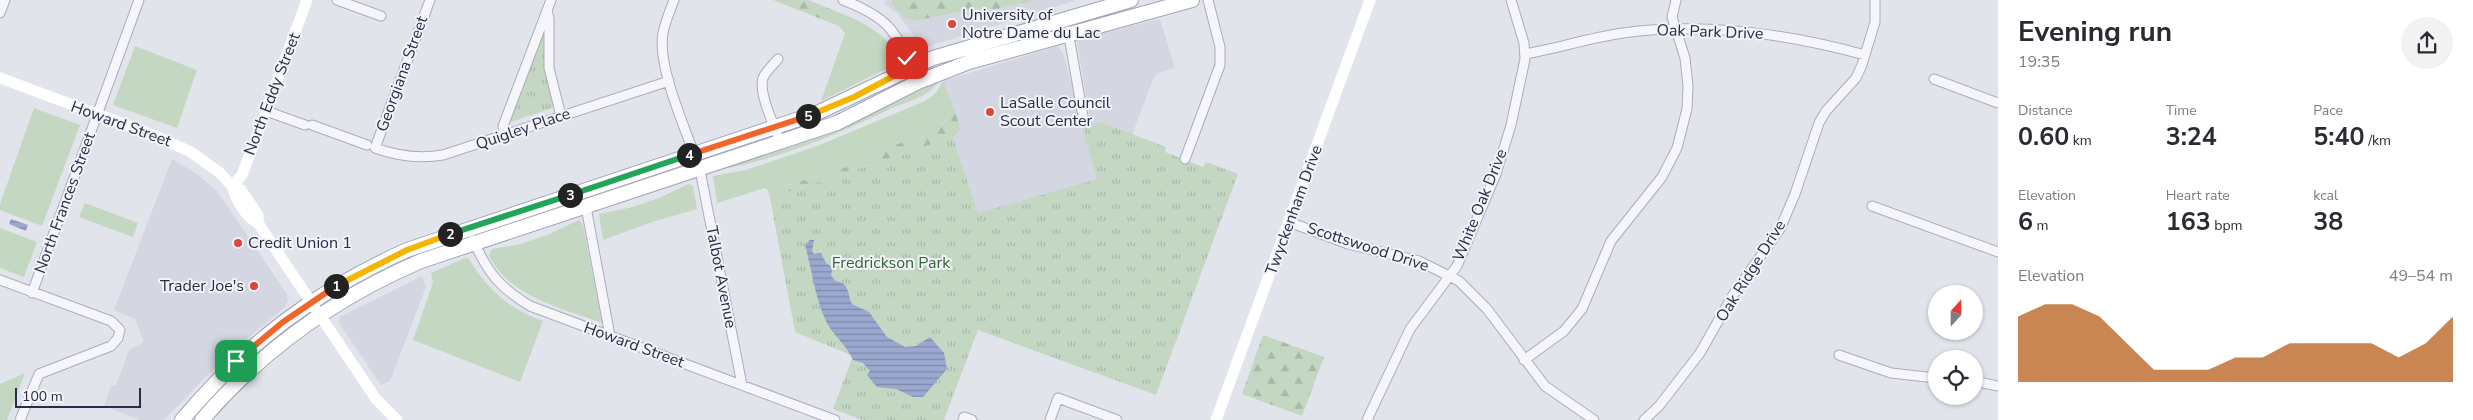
<!DOCTYPE html>
<html lang="en">
<head>
<meta charset="utf-8">
<style>
	body { margin:0; font-family:"Nunito Sans",sans-serif; background:#f2f2f3; color:#2b2b33; height:100vh; display:flex; flex-direction:column; font-size:19px; white-space:nowrap }
	* { box-sizing:border-box; margin:0 }
	p { font-size:16px; color:#7c7c81 }
	.icon { flex:none; width:28px; height:28px; fill:none; stroke:currentColor; stroke-width:2; stroke-linecap:round; stroke-linejoin:round }
	.map { position:relative; flex:1; overflow:hidden }
	.sheet { display:flex; flex-direction:column; background:#fff; width:475px }
	.sheet>* { flex:none }
	.needle { width:32px; rotate:21deg }
	.buttons { position:absolute; left:1928px; top:285px; display:grid; gap:10px }
	.buttons a { display:grid; place-items:center; width:55px; height:55px; border-radius:50%; background:#fff; box-shadow:0 1px 4px #0004; font-size:25px }
	.scale { position:absolute; left:15px; bottom:12px; width:126px; box-sizing:border-box; padding-left:5px; border:2px solid #282c46; border-top:0; font-size:14px; line-height:18px; white-space:nowrap; color:#282c46; -webkit-text-stroke:4px #f2f4f9; paint-order:stroke }
	.pin { position:absolute; display:grid; place-items:center; width:42px; height:42px; color:#fff; margin:-21px; border-radius:10px; box-shadow:0 2px 8px #0006 }
	.km { position:absolute; width:25px; height:25px; margin:-12px; border-radius:50%; background:#222; color:#fff; font-size:14px; line-height:25px; text-align:center }
	.round { display:grid; place-items:center; flex:none; width:52px; height:52px; border-radius:26px; background:#f2f2f3 }
	.head { display:flex; align-items:center; justify-content:space-between; height:85px; padding:0 20px }
	h1 { font-size:28px; font-weight:700; line-height:38px }
	.stats { display:grid; grid-template-columns:repeat(3,1fr); gap:8px; height:85px; padding:5px 20px }
	.stats div { display:grid; align-content:center }
	.stats b { font-size:25px; font-weight:700 }
	.stats small { font-size:14px; font-weight:400 }
	.stats p { font-size:14px }
	.chart { height:140px; padding:10px 20px }
	.chart p { display:flex; justify-content:space-between }
	.chart svg { width:100%; height:90px; margin-top:5px; fill:#b45309; opacity:.7 }
	main { display:flex; flex:1; min-height:0 }
	.map>svg:first-child { display:block }
	.built { fill:#d4d6e1 }
	.grass { fill:#c3d7c2 }
	.forest { fill:url(#forest-firs) }
	.park { fill:url(#park-tufts) }
	.water { fill:url(#water-rules) }
	.lines { fill:none; stroke-linecap:round; stroke-linejoin:round }
	.street-casing { stroke:#aaadba; stroke-width:11 }
	.primary-casing { stroke:#a0a5b9; stroke-width:16 }
	.street { stroke:#f6f6fa; stroke-width:9 }
	.secondary { stroke:#fff; stroke-width:11 }
	.primary { stroke:#fff; stroke-width:14 }
	.split-1-casing { stroke:#fff; stroke-width:10 }
	.split-2-casing { stroke:#fff; stroke-width:10 }
	.split-3-casing { stroke:#fff; stroke-width:10 }
	.split-4-casing { stroke:#fff; stroke-width:10 }
	.split-5-casing { stroke:#fff; stroke-width:10 }
	.split-6-casing { stroke:#fff; stroke-width:10 }
	.split-1 { stroke:#f0652b; stroke-width:6 }
	.split-2 { stroke:#f5b400; stroke-width:6 }
	.split-3 { stroke:#22a559; stroke-width:6 }
	.split-4 { stroke:#22a559; stroke-width:6 }
	.split-5 { stroke:#f0652b; stroke-width:6 }
	.split-6 { stroke:#f5b400; stroke-width:6 }
	.poi-dot { fill:#dd473b; stroke:#f2f4f9; stroke-width:2 }
	.labels { text-anchor:middle; dominant-baseline:central; stroke-width:4; stroke-linejoin:round; paint-order:stroke }
	.poi-label { font-size:16px; fill:#282c46; stroke:#f2f4f9; text-anchor:start }
	.street-label { font-size:16px; fill:#282c46; stroke:#f2f4f9 }
	.park-label { font-size:16px; fill:#346435; stroke:#f2f4f9 }
</style>
</head>
<body>
<main>
<div class="map">
<svg width="1998" height="420" viewBox="0 0 1998 420">
	<defs>
		<pattern id="forest-firs" width="22" height="20" patternUnits="userSpaceOnUse" patternTransform="scale(1.25)"><rect width="22" height="20" fill="#c3d7c2"/><path d="M5 1l3.5 6h-7zM16 11l3.5 6h-7z" fill="#a8b9a8"/></pattern>
		<pattern id="park-tufts" width="24" height="20" patternUnits="userSpaceOnUse" patternTransform="scale(1.25)"><rect width="24" height="20" fill="#c3d7c2"/><path d="M3 7l-1-3M5 7V3M7 7l1-3M15 17l-1-3M17 17v-4M19 17l1-3" fill="none" stroke="#a8b9a8"/></pattern>
		<pattern id="water-rules" width="6" height="5" patternUnits="userSpaceOnUse" patternTransform="scale(1.25)"><rect width="6" height="5" fill="#9aa8d0"/><path d="M0 2.5h6" fill="none" stroke="#7e89ab"/></pattern>
	</defs>
	<rect width="100%" height="100%" fill="#e2e4ec"/>
	<path class="built" d="M886,0H1077L923,48L897,13L884,3Z
		M1160,19L1175,68L1158,73L1154,77L1132,135L1100,123L1091,126L1077,42L1079,39Z
		M1058,46L1064,56L1097,179L978,213L953,137L961,128L943,81Z
		M172,159L197,174L217,191L287,294L288,300L285,307L223,359L164,420H140L104,406L111,386L116,385L129,350L144,342L135,319L114,310Z
		M422,276L426,287L390,381L381,385L339,323L340,317Z"/>
	<path class="grass" d="M843,14C861,21 897,39 896,62L894,65L821,101L845,33L839,26Z
		M135,46L197,70L177,128L113,105Z
		M939,81C928,98 908,101 890,109C834,136 774,161 713,171Z
		M943,81L953,106L938,132L891,146L865,160L836,171L768,191L765,188L717,203L713,176L746,170L820,145L925,101L936,93Z
		M34,108L80,125L42,226L0,210V204Z
		M689,184L693,186L697,209L652,222L603,240L599,214L633,207L659,198Z
		M85,203L138,223L133,237L79,217Z
		M579,220L583,225L602,323C562,308 509,297 489,255L492,249L521,244L547,235Z
		M0,228L37,242L24,277L0,268Z
		M465,258L469,259C487,289 509,309 543,321L520,382L413,340L433,283L431,273Z
		M25,373L7,420H0V384Z"/>
	<path class="forest" d="M773,0H808L843,14L839,26Z
		M892,0H1035L996,9H973L918,20L905,18L892,4Z
		M953,106L961,129L953,137L770,198L768,191L836,171L865,160L891,146L938,132Z
		M1263,335L1324,357L1302,416L1242,394Z"/>
	<path class="park" d="M544,30L547,73L555,107L508,123Z
		M1100,122L1166,147L1165,152L1203,167L1206,162L1238,174L1156,395L978,330L944,420H862L833,409L853,356L795,332L770,198L953,137L978,213L1097,179L1083,129Z"/>
	<path class="water" d="M11,219L28,225L26,231L9,224Z
		M810,240H814L812,251L814,254L821,253L826,263L833,268L831,275L835,281C850,283 847,293 852,304L869,312L887,337L905,347L916,346L930,337L944,353L947,369L923,397H913L896,389L877,387L867,375L870,371L863,363L853,360C847,345 833,336 826,321C815,298 812,270 805,245Z"/>
	<g class="lines">
		<defs>
			<path id="street" d="M337,0L381,16
				M430,0L375,148C397,156 419,159 443,155L669,81
				M674,0C670,11 665,22 663,33C657,64 683,123 694,154
				M843,0C887,17 895,29 913,71
				M547,10L549,19V68L561,116
				M0,13L5,0
				M1068,31L1084,122
				M1525,54C1558,48 1589,38 1623,33C1705,22 1785,33 1865,55
				M778,59C773,65 766,71 763,78C758,93 775,127 780,142
				M1934,79L1998,103
				M266,111L305,125
				M312,125L367,145
				M504,136L503,126L551,0
				M1185,159L1220,65V47L1208,0
				M700,170L742,385
				M1872,206L1998,252
				M586,207L610,336
				M1289,222L1348,244L1419,261L1459,281L1487,309L1545,386L1594,420
				M473,240C488,273 499,287 530,306L835,420
				M0,280L111,321L120,330L118,338L111,346L39,374L20,420
				M32,293L139,0
				M1839,355L1891,373L1936,378
				M1524,360L1564,331L1582,309L1611,241L1662,177L1677,148L1687,109L1688,86L1685,58L1672,17L1676,0
				M1974,381L1998,386
				M963,420L964,417L972,420
				M1050,420L1058,398L1117,420
				M1367,420L1410,329L1457,266L1496,174L1511,125L1525,59L1524,43L1511,0
				M1644,420L1659,406L1700,353L1733,295L1780,229L1795,194L1819,123L1826,111L1856,78L1862,65L1875,22V0"/>
			<path id="primary" d="M182,420C248,342 314,292 407,250L817,113L933,58L1131,0
				M202,420C262,350 337,297 421,261L837,123L918,82L969,62L1192,0"/>
		</defs>
		<use href="#street" class="street-casing"/>
		<use href="#primary" class="primary-casing"/>
		<use href="#street" class="street"/>
		<path class="secondary" d="M0,78L158,137L191,152L220,173L232,186L241,190L258,215V223C245,216 236,200 232,186
			M232,186L242,175L307,0
			M258,223L376,399L397,420
			M1216,420L1370,0"/>
		<use href="#primary" class="primary"/>
	</g>
	<g class="lines">
		<defs>
			<path id="split-1" d="M236,361L283,322L336,286"/>
			<path id="split-2" d="M336,286L407,250L450,234"/>
			<path id="split-3" d="M450,234L570,195"/>
			<path id="split-4" d="M570,195L689,155"/>
			<path id="split-5" d="M689,155L808,116"/>
			<path id="split-6" d="M808,116L854,97L911,67L907,58"/>
		</defs>
		<use href="#split-1" class="split-1-casing"/>
		<use href="#split-2" class="split-2-casing"/>
		<use href="#split-3" class="split-3-casing"/>
		<use href="#split-4" class="split-4-casing"/>
		<use href="#split-5" class="split-5-casing"/>
		<use href="#split-6" class="split-6-casing"/>
		<use href="#split-1" class="split-1"/>
		<use href="#split-2" class="split-2"/>
		<use href="#split-3" class="split-3"/>
		<use href="#split-4" class="split-4"/>
		<use href="#split-5" class="split-5"/>
		<use href="#split-6" class="split-6"/>
	</g>
	<g class="poi-dot">
		<circle cx="952" cy="24" r="5"/>
		<circle cx="990" cy="112" r="5"/>
		<circle cx="238" cy="243" r="5"/>
		<circle cx="254" cy="286" r="5"/>
	</g>
	<g class="labels">
		<g class="poi-label">
			<text x="962" y="15">University of<tspan x="962" dy="18">Notre Dame du Lac</tspan></text>
			<text x="1000" y="103">LaSalle Council<tspan x="1000" dy="18">Scout Center</tspan></text>
			<text x="248" y="243">Credit Union 1</text>
			<text x="244" y="286" text-anchor="end">Trader Joe's</text>
		</g>
		<g class="street-label">
			<text transform="translate(1710 32) rotate(2)">Oak Park Drive</text>
			<text transform="translate(402 74) rotate(-70)">Georgiana Street</text>
			<text transform="translate(272 94) rotate(-69)">North Eddy Street</text>
			<text transform="translate(121 124) rotate(20)">Howard Street</text>
			<text transform="translate(523 129) rotate(-19)">Quigley Place</text>
			<text transform="translate(65 203) rotate(-70)">North Frances Street</text>
			<text transform="translate(1480 205) rotate(-68)">White Oak Drive</text>
			<text transform="translate(1294 210) rotate(-70)">Twyckenham Drive</text>
			<text transform="translate(1368 247) rotate(18)">Scottswood Drive</text>
			<text transform="translate(1751 271) rotate(-58)">Oak Ridge Drive</text>
			<text transform="translate(721 277) rotate(79)">Talbot Avenue</text>
			<text transform="translate(634 345) rotate(20)">Howard Street</text>
		</g>
		<g class="park-label">
			<text x="891" y="263">Fredrickson Park</text>
		</g>
	</g>
</svg>
<div class="buttons">
<a><svg class="needle" viewBox="-14 -14 28 28"><path d="M0-13l5 13h-10z" fill="#e53935"/><path d="M0 13l5-13h-10z" fill="#7c7c81"/></svg></a>
<a><svg class="icon" aria-label="locate" viewBox="0 0 24 24"><circle cx="12" cy="12" r="6"/><path d="M12 2v4M12 18v4M2 12h4M18 12h4"/></svg></a>
</div>
<div class="scale">100 m</div>
<div class="pin" style="left:236px;top:361px;background:#1e9e55"><svg class="icon" aria-label="arrive" viewBox="0 0 24 24"><path d="M6 21V4h12l-3 4 3 4H6"/></svg></div>
<div class="pin" style="left:907px;top:58px;background:#d93025"><svg class="icon" aria-label="check" viewBox="0 0 24 24"><path d="M5 12l5 5 9-10"/></svg></div>
<b class="km" style="left:336px;top:286px">1</b>
<b class="km" style="left:450px;top:234px">2</b>
<b class="km" style="left:570px;top:195px">3</b>
<b class="km" style="left:689px;top:155px">4</b>
<b class="km" style="left:808px;top:116px">5</b>
</div>
<section class="sheet">
<div class="head"><div><h1>Evening run</h1><p>19:35</p></div><a class="round"><svg class="icon" aria-label="share" viewBox="0 0 24 24"><path d="M12 15V3M7 8l5-5 5 5M5 13v7h14v-7"/></svg></a></div>
<div class="stats">
<div><p>Distance</p><b>0.60<small> km</small></b></div>
<div><p>Time</p><b>3:24</b></div>
<div><p>Pace</p><b>5:40<small> /km</small></b></div>
</div>
<div class="stats">
<div><p>Elevation</p><b>6<small> m</small></b></div>
<div><p>Heart rate</p><b>163<small> bpm</small></b></div>
<div><p>kcal</p><b>38</b></div>
</div>
<div class="chart"><p><span>Elevation</span>49–54 m</p>
<svg viewBox="0 0 160 44" preserveAspectRatio="none"><path d="M0 44V12L10 6L20 6L30 12L40 25L50 38L60 38L70 38L80 32L90 32L100 25L110 25L120 25L130 25L140 32L150 25L160 12V44z"/></svg>
</div>
</section>
</main>
</body>
</html>
